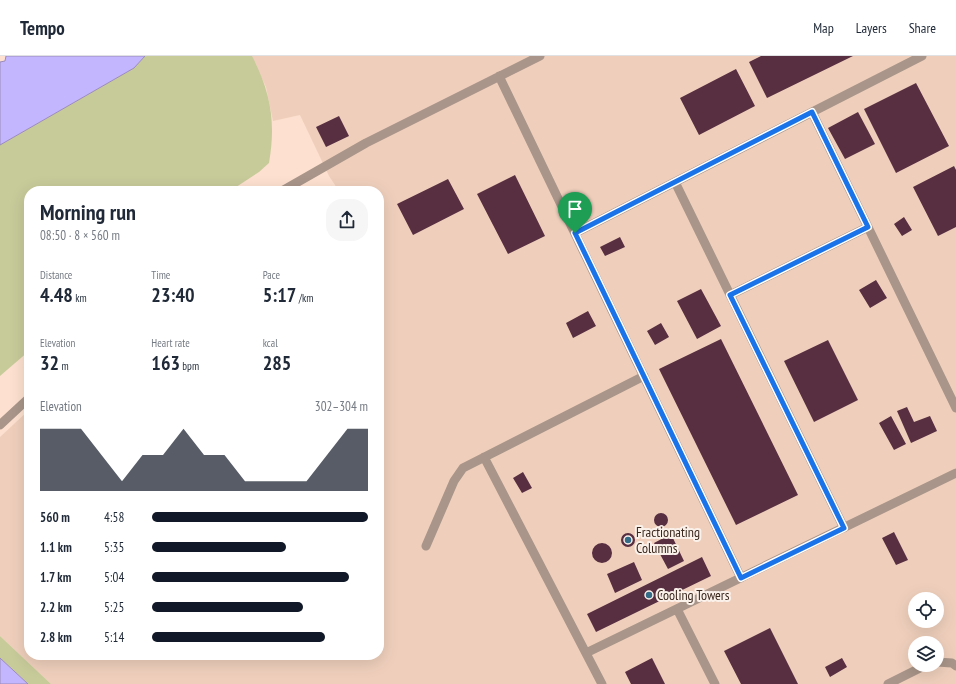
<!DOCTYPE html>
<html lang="en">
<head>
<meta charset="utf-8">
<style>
	body { margin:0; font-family:"PT Sans Narrow",sans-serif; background:#f6f6f7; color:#1f2937; height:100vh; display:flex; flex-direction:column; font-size:15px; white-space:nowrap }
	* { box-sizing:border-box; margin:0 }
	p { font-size:13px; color:#747a83 }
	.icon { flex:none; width:22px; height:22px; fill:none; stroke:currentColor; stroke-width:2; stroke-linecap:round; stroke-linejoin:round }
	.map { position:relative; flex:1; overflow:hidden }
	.side { position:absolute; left:24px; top:130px; width:360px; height:474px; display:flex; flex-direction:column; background:#fff; border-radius:16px; box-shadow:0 4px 16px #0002 }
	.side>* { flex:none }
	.controls { position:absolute; left:908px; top:536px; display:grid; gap:8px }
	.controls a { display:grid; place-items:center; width:36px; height:36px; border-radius:50%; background:#fff; box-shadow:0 4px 16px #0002; font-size:20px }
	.pin { position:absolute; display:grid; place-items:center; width:34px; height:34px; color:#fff; margin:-41px -17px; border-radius:50% 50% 50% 0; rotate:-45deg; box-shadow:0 0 4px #0007 }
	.pin .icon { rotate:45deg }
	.round { display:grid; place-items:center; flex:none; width:42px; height:42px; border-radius:16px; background:#f6f6f7 }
	.headline { display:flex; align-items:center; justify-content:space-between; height:68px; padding:0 16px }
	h1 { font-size:22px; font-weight:700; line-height:30px }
	.stats { display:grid; grid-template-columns:repeat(3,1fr); gap:6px; height:68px; padding:4px 16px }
	.stats div { display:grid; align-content:center }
	.stats b { font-size:20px; font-weight:700 }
	.stats small { font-size:11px; font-weight:400 }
	.stats p { font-size:11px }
	.chart { height:112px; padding:8px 16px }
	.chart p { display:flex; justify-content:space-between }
	.chart svg { width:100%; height:72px; margin-top:4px; fill:#111827; opacity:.7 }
	ul { padding:0 16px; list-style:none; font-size:13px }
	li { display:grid; grid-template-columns:64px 48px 1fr; align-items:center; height:30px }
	li i { height:10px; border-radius:5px; background:#111827 }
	header { display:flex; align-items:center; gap:24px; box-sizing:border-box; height:56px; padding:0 20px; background:#fff; border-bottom:1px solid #e0e1e3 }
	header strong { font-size:19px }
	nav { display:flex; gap:22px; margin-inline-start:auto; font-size:14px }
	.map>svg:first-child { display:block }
	.built { fill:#efcfbc; fill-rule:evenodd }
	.green { fill:#c7cb9a }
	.water { fill:#c3b6fe; stroke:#9a8bba }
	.building { fill:#582e41 }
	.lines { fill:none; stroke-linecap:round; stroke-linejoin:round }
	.lane { stroke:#a99589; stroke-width:9 }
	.route-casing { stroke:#fff; stroke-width:8 }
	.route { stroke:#1a73e8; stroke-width:5 }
	.poi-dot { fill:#346b86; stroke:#fbf1eb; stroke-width:1.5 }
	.labels { text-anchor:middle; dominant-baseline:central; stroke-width:4; stroke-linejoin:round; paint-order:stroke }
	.poi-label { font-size:14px; fill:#3a281d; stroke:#fbf1eb; text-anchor:start }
</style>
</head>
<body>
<header>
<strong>Tempo</strong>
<nav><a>Map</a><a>Layers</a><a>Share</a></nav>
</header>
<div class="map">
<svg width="956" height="628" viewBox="0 0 956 628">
	<rect width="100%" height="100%" fill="#fde0cf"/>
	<path class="built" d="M251,0H956V628H51L0,580V381L29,354V599H379V135H339L329,120L300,59L273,65L266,31ZM915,543H937V565H915ZM915,587H937V609H915Z"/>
	<path class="green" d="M145,0H252C271,37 276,66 269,107L259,116L230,135H29V295L0,320V89L134,12Z
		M0,580L51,628H28L0,602Z"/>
	<path class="water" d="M6,0H145L134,12L0,89V6L5,5Z
		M0,602L28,628H0Z"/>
	<path class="building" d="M761,0H853L767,42L749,6Z
		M736,13L755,50L699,79L680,42Z
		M916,27L949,90L896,117L864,53Z
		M858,56L875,88L845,103L828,72Z
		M339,60L349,80L326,91L316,71Z
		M954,110L956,114V171L938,180L913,131Z
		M515,119L545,180L508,198L477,138Z
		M448,123L464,153L413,179L397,148Z
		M904,161L912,174L902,180L894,168Z
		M620,181L625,191L605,200L600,191Z
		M876,224L887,242L870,252L859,234Z
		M701,233L721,270L697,283L677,245Z
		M588,255L596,270L573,282L566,267Z
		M661,267L669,281L655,289L647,275Z
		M721,283L798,439L736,469L659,313Z
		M828,284L858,344L814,366L784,305Z
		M907,351L914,366L930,360L937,375L911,387L897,355Z
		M891,360L906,388L894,394L879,367Z
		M523,416L532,432L522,437L513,422Z
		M654 464a7 7 0 1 1 14 0a7 7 0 1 1-14 0Z
		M894,476L908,504L896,509L882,482Z
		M621 484a7 7 0 1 1 14 0a7 7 0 1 1-14 0Z
		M671,478L684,505L668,513L654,487Z
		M592 497a10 10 0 1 1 20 0a10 10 0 1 1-20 0Z
		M702,501L711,520L596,576L587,558Z
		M634,506L642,524L615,537L607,518Z
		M770,572L798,628H741L724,595Z
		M652,602L665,628H631L625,616Z
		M842,602L847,611L830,621L825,611Z"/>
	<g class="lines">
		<path class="lane" d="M499,20L741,522
			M812,56L956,352
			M675,126L844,472
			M282,135L366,87L540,0
			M575,177L922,0
			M730,239L868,171
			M0,369L29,342
			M484,401L602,628
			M426,490L454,425L463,412L644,320
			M677,553L715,628
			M586,597L956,417
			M937,606L952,607L956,610
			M888,628L926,609"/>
	</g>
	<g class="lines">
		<defs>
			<path id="route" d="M812,56L868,171L730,239L844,472L741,522L575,177Z"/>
		</defs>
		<use href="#route" class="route-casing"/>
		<use href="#route" class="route"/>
	</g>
	<g class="poi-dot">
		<circle cx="628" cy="484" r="4"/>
		<circle cx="649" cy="539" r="4"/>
	</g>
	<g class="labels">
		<g class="poi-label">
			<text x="636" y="476">Fractionating<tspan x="636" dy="16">Columns</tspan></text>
			<text x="657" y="539">Cooling Towers</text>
		</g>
	</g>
</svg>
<div class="controls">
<a><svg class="icon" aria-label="locate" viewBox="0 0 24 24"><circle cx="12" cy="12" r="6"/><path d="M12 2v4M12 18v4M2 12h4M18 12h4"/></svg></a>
<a><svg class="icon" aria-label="layers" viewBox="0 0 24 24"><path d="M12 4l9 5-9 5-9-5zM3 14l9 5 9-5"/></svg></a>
</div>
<div class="pin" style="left:575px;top:177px;background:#1e9e55"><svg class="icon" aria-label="arrive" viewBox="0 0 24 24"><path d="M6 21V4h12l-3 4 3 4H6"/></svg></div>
<section class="side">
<div class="headline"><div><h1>Morning run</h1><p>08:50 · 8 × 560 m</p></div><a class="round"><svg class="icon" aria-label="share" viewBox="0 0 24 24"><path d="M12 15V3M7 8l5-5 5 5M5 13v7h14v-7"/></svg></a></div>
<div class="stats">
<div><p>Distance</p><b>4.48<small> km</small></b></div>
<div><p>Time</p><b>23:40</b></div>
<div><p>Pace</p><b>5:17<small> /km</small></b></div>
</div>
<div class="stats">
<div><p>Elevation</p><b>32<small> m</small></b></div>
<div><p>Heart rate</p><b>163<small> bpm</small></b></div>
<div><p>kcal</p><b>285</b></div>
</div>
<div class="chart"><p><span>Elevation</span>302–304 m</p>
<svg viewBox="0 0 160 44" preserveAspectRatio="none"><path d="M0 44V6L10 6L20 6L30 22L40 38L50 22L60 22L70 6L80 22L90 22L100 38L110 38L120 38L130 38L140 22L150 6L160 6V44z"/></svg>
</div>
<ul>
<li><b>560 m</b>4:58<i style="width:100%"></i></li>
<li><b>1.1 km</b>5:35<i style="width:62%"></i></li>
<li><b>1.7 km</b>5:04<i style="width:91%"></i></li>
<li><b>2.2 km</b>5:25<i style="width:70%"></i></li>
<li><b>2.8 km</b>5:14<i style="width:80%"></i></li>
</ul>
</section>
</div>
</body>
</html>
